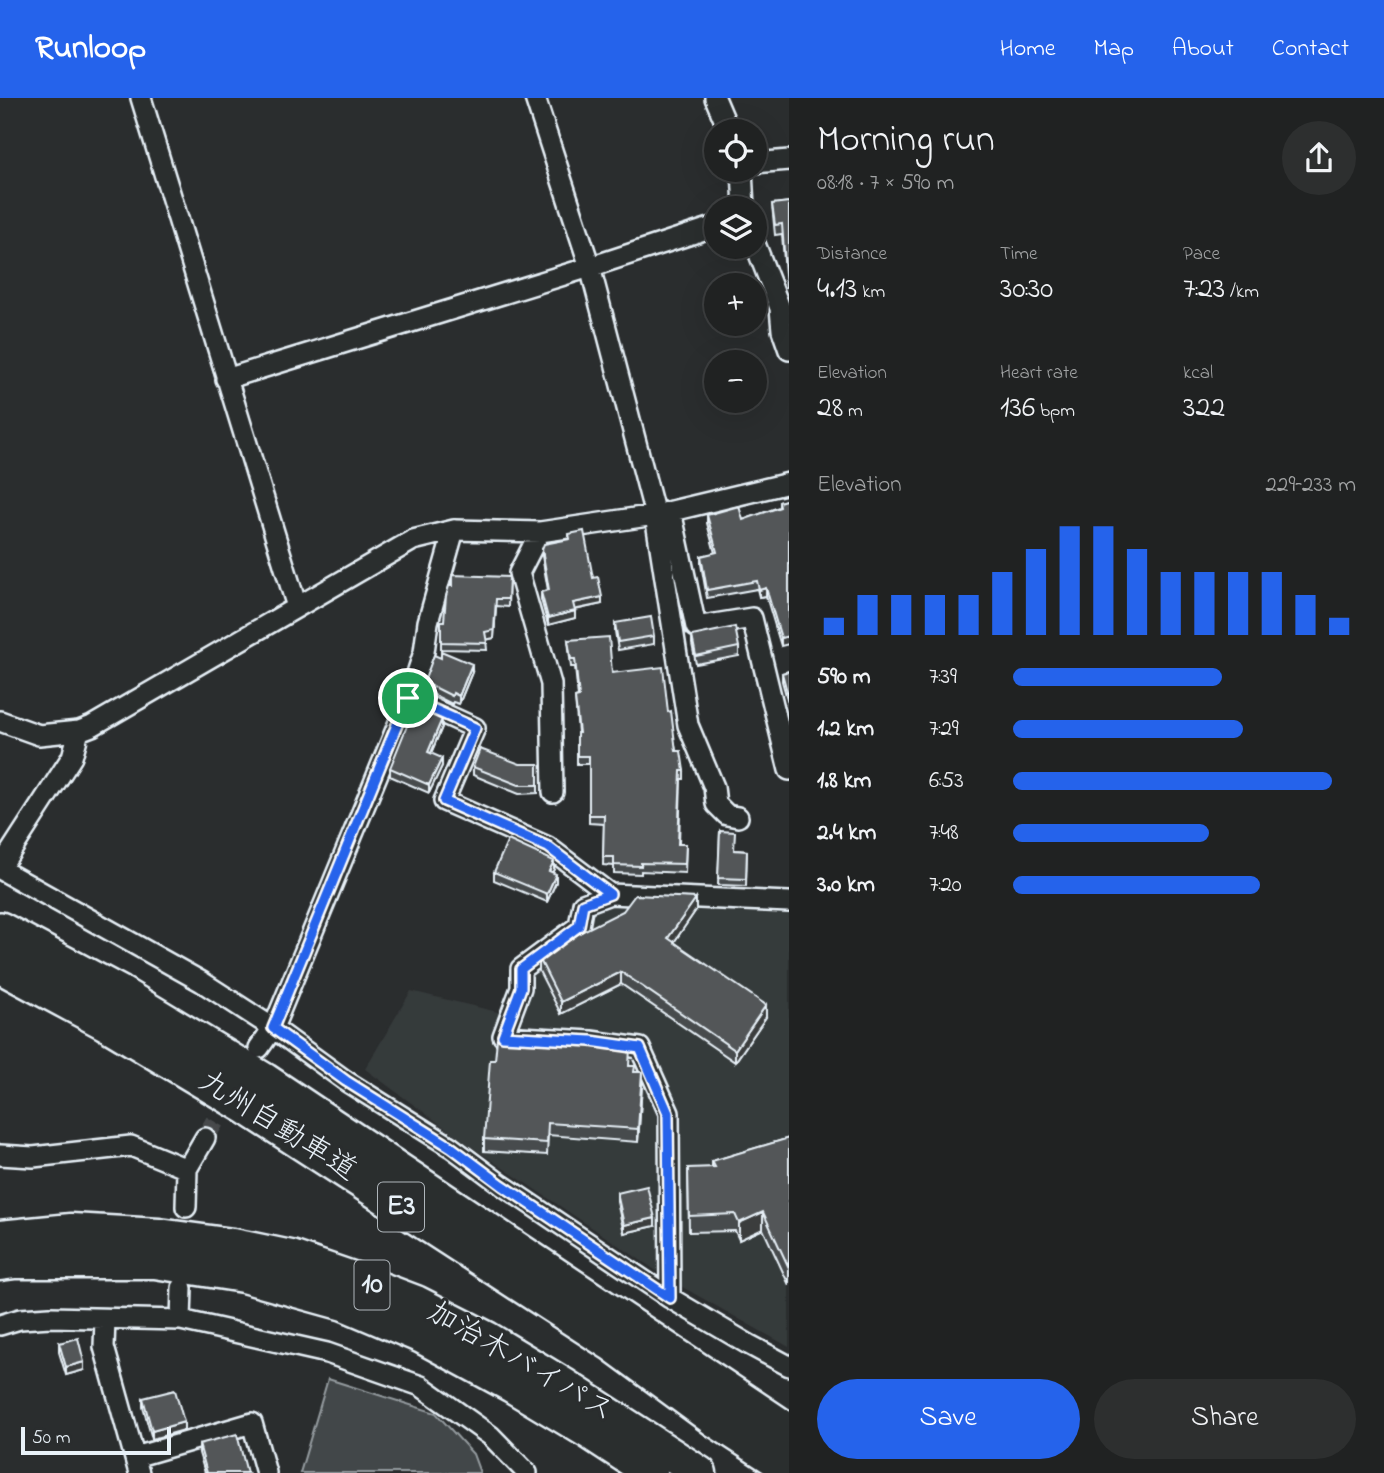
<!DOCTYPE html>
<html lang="en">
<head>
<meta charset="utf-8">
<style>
	body { margin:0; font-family:"Indie Flower","Klee One",sans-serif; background:#2d2f2f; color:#f1f3f6; height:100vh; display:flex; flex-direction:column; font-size:26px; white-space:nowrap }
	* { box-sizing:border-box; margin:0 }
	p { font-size:23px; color:#a2a4a5 }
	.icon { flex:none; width:38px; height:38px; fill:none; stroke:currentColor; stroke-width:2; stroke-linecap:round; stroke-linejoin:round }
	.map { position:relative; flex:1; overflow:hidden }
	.drawer { display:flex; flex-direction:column; background:#202222; width:595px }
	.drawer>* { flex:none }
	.controls { position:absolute; left:704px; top:21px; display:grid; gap:14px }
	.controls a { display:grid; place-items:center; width:63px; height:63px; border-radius:50%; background:#202222; box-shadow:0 7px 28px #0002,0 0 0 2px #3d3f40; font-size:35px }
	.scale { position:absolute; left:21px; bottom:18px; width:150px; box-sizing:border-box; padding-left:7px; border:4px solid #e8f1f8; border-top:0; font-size:19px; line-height:24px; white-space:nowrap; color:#e8f1f8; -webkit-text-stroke:5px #2a2d2e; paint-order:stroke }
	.pin { position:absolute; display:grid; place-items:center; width:60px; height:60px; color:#fff; margin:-30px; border:4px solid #fff; border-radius:50%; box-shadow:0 2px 7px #0007 }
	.round { display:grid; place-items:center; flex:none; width:74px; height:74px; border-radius:37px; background:#2d2f2f }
	.headline { display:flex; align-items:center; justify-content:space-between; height:119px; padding:0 28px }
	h1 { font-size:38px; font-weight:600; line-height:52px }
	.figures { display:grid; grid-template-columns:repeat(3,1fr); gap:10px; height:119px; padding:7px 28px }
	.figures div { display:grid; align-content:center }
	.figures b { font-size:30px; font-weight:600 }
	.figures small { font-size:19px; font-weight:400 }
	.figures p { font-size:19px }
	.chart { height:196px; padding:14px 28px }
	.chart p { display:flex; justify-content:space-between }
	.chart svg { width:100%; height:126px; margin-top:7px; stroke:#2563eb; stroke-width:6 }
	.primary-button { display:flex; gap:14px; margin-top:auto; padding:14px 28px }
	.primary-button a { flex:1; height:80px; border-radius:42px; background:#2563eb; color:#fff; font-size:28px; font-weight:600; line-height:80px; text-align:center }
	.primary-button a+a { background:#2d2f2f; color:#f1f3f6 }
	ul { padding:0 28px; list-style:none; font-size:23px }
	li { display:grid; grid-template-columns:112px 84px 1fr; align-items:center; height:52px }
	li i { height:18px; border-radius:9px; background:#2563eb }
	header { display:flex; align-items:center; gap:42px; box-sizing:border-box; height:98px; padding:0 35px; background:#2563eb; color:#fff }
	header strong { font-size:33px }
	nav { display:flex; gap:38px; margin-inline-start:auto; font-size:24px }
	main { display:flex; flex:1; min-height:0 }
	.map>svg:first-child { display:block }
	.built { fill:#363a3b }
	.green { fill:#424648; stroke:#959ca0; stroke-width:2 }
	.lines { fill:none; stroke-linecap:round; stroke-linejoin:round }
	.minor-tunnel { stroke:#464a4c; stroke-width:19; stroke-dasharray:19 10; stroke-linecap:butt }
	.minor-casing { stroke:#e8f1f8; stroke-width:24 }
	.trunk-casing { stroke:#e8f1f8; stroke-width:37 }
	.motorway-casing { stroke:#e8f1f8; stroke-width:40 }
	.minor { stroke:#2a2d2e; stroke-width:19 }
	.trunk { stroke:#2a2d2e; stroke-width:32 }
	.motorway { stroke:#2a2d2e; stroke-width:35 }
	.wall { fill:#474b4d; stroke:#e8f1f8; stroke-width:2 }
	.shaded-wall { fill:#3a3d3e; stroke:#e8f1f8; stroke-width:2 }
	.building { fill:#535759; stroke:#e8f1f8; stroke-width:2 }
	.route-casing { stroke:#fff; stroke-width:14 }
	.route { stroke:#2563eb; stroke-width:9 }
	.labels { text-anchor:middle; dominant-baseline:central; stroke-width:6; stroke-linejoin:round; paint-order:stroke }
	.shield { fill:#2a2d2e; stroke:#afb6bb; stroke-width:2 }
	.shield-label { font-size:28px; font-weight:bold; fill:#e8f1f8 }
	.street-label { font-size:30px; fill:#e8f1f8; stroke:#2a2d2e }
</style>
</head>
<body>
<header>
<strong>Runloop</strong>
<nav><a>Home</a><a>Map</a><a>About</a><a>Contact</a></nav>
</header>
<main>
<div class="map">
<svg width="789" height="1375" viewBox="0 0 789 1375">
	<rect width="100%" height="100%" fill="#2a2d2e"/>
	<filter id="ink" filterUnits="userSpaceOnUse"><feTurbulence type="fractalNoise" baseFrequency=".0143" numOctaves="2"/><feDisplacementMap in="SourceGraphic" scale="14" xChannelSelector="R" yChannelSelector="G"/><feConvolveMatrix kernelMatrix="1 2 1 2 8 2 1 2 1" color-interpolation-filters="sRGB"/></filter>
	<g filter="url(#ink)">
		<path class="built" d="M597,798L789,807V1249L670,1182L467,1046L365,971L411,893L510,917L528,856Z"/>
		<path class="green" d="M328,1281L436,1315L473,1356L480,1375H300Z"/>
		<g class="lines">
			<path class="minor-tunnel" d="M205,1040L233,993"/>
			<defs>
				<path id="minor" d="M141,0L297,509
					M535,0L590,169L655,417L688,627L714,689L716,706L727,717L738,719
					M715,0L729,33
					M754,65L789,62
					M742,72L744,110
					M754,143L780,210L782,232L789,252
					M226,281L590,169L716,128
					M671,413L696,529L752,520L789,672
					M540,434L519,475L551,586L553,694
					M409,600L475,630L444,703L548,749L610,796L789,804
					M0,623L39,637L79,633L92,628L413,442L454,432L540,434L655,417L789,385
					M0,770L72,659L79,633
					M0,771L202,884L273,930L346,983L451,1049L502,1087L670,1200L748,1246L789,1268
					M610,796L583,806L579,828L521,871V890L503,938L591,943L640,950L669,1015L670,1200
					M259,950L273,930L409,600L424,554L428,524L454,432
					M0,1057L33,1059L131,1048L187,1071L186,1109
					M187,1071L205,1040
					M105,1221L104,1249L139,1375
					M181,1222L182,1190
					M0,1227L20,1221L50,1219L181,1222L327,1255L421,1288L491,1338L527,1375
					M135,1359L252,1325L266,1375"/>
				<path id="trunk" d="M0,1139L71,1132L159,1137L233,1147L291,1159L355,1181L416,1204L487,1240L563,1286L700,1375
					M0,1166L15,1164H155L243,1178L344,1206L422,1239L512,1288L590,1335L651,1375"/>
				<path id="motorway" d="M0,832L120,896L264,983L789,1334
					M0,867L106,924L248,1009L612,1245L714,1320L789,1369"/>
			</defs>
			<use href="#minor" class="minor-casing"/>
			<use href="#trunk" class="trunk-casing"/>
			<use href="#motorway" class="motorway-casing"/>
			<use href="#minor" class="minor"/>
			<use href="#trunk" class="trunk"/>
			<use href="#motorway" class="motorway"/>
		</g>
		<path class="wall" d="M789,104V189H786L782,136L775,137L772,106Z
			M789,401L781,548L766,498L759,499L757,491L707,500L701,466V458L715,455L707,425V417L743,422L779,409V404Z
			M569,436L593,480L602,506L575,512V520L548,527L541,501V494L548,492L542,458V451L569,442Z
			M509,479L508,509L496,508L494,540L486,542L487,552L441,551V523H444Z
			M615,525L654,538V546L618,552L615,533Z
			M692,538L739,549V558L696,566L692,546Z
			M568,542L668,614L676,653L684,673V681H681L679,746H686L685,775L641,773V776L614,775V768L603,767L604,726L589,725V666H577V635H578L575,600L578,599L575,569H571Z
			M789,573V608L782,583V575Z
			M472,574L459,606L453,604L452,606L424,592V584Z
			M442,629L431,655L442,668L429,695L390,678V670Z
			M538,666V695L519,696L473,677V669Z
			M720,733L735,752L747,753L746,788L718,787Z
			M554,771L552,775L556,784L547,804L494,782V774Z
			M696,812L674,844L766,919L735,964L621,886L561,916L539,873V860Z
			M630,968L642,987L638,1044L548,1037L547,1057L484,1053V1041Z
			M789,1040V1187L763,1131L739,1142L735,1133L689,1134L688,1070H712V1063Z
			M617,1095L655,1128L624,1135L617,1104Z
			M59,1245L84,1272L66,1277L59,1254Z
			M143,1300L184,1332L152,1341L143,1309Z
			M199,1346L247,1375H205L199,1355Z"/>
		<path class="shaded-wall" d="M766,490V498L759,499V492Z
			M602,499V506L573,512V505Z
			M496,508L494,540L485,542V534Z
			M575,513V520L548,527V520Z
			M789,538V546L781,548V540Z
			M472,566V574L459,606V598Z
			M442,621V629L428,662V654Z
			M442,660V668L429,695V687Z
			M554,763V771L549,781V773Z
			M556,776V784L547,804V796Z
			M696,800V812L668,853V840Z
			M621,874V886L561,916V904Z
			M766,907V919L735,964V952Z
			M642,974V987L638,1044V1031Z
			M763,1114V1131L739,1142V1125Z
			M655,1120V1128L624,1135V1127Z
			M84,1264V1272L66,1277V1269Z
			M184,1324V1332L152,1341V1333Z"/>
		<path class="building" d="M789,104V180H786L782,126L775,127L772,106Z
			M789,401V538L781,540L766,490L759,492L757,483L707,492L701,458L717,454L707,417L739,408L743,422L780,409L779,404Z
			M584,433L593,480L598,479L602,499L573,505L575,513L548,520L541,494L549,492L542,451L544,446L570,441L569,436Z
			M452,477L509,479L508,501H496L494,532L485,534L487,545L441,544V523H444L446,498L449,488H452Z
			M651,519L654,538L618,544L615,525Z
			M735,529L739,549L696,558L692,538Z
			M609,539L612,575L663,569L668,614L671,613L676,653H681L684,673H681L678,746H686L685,766L641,765V768L614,767V759H603L604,717H589V658H577V635H579L575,600L579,599L575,561H571L568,542Z
			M441,553L472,566L459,598L453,595L452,598L424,584L434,557L441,560Z
			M789,573V601L782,575Z
			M415,608L442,621L428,654L442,660L429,687L390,670Z
			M480,651L520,666H538V687H519L473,669Z
			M720,733L735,734L734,752L747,753L746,781L718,780Z
			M508,742L554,763L549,773L556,776L547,796L494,774Z
			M635,797L696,800L668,840L766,907L735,952L621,874L561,904L539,860L563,843L623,813Z
			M497,941L630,950L629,968H635L634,974H642L638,1031L548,1025L547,1045L484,1041L490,962H495Z
			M789,1040V1170L763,1114L739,1125L735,1116L689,1118L688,1070L715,1069L712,1063Z
			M647,1088L655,1120L624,1127L617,1095Z
			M78,1240L84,1264L66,1269L59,1245Z
			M175,1292L184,1324L152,1333L143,1300Z
			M237,1336L247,1375H207L199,1346Z"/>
	</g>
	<g class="lines" filter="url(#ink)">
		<defs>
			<path id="route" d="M408,600L475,630L444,703L548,749L610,796L583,806L579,828L521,871V890L503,938L591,943L640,950L668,1015L670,1200L502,1087L451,1049L346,983L273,930Z"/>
		</defs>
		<use href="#route" class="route-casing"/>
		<use href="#route" class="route"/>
	</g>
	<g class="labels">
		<g class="shield">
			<rect x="378" y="1084.5" width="46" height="49" rx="5"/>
			<rect x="354.5" y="1162.5" width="35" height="49" rx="5"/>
		</g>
		<g class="shield-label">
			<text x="401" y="1109">E3</text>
			<text x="372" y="1187">10</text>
		</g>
		<g class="street-label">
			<text transform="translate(277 1029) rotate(32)">九州自動車道</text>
			<text transform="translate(520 1265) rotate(30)">加治木バイパス</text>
		</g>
	</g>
</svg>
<div class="controls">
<a><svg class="icon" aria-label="locate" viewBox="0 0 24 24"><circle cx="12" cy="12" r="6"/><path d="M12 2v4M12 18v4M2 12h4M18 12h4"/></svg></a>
<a><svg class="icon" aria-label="layers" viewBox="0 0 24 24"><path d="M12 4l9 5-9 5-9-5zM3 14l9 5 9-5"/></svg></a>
<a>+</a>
<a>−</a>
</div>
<div class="scale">50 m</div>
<div class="pin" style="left:408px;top:600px;background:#1e9e55"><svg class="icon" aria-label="arrive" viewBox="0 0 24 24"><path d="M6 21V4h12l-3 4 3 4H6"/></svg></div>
</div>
<section class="drawer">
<div class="headline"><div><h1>Morning run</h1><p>08:18 · 7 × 590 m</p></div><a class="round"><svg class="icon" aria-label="share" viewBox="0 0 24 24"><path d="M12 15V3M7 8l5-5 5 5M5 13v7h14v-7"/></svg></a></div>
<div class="figures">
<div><p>Distance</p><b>4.13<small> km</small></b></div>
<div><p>Time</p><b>30:30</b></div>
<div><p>Pace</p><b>7:23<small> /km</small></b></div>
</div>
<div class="figures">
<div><p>Elevation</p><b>28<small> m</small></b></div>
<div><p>Heart rate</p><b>136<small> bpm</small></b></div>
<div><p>kcal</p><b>322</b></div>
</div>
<div class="chart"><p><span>Elevation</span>229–233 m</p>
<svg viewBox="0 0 160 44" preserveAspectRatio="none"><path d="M5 44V38M15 44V30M25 44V30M35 44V30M45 44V30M55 44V22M65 44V14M75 44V6M85 44V6M95 44V14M105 44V22M115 44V22M125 44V22M135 44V22M145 44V30M155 44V38"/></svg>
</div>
<ul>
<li><b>590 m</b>7:39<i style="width:61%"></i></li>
<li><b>1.2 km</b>7:29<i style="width:67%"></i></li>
<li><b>1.8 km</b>6:53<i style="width:93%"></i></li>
<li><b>2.4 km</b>7:48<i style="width:57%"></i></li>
<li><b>3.0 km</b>7:20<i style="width:72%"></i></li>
</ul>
<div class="primary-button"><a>Save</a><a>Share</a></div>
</section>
</main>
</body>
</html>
